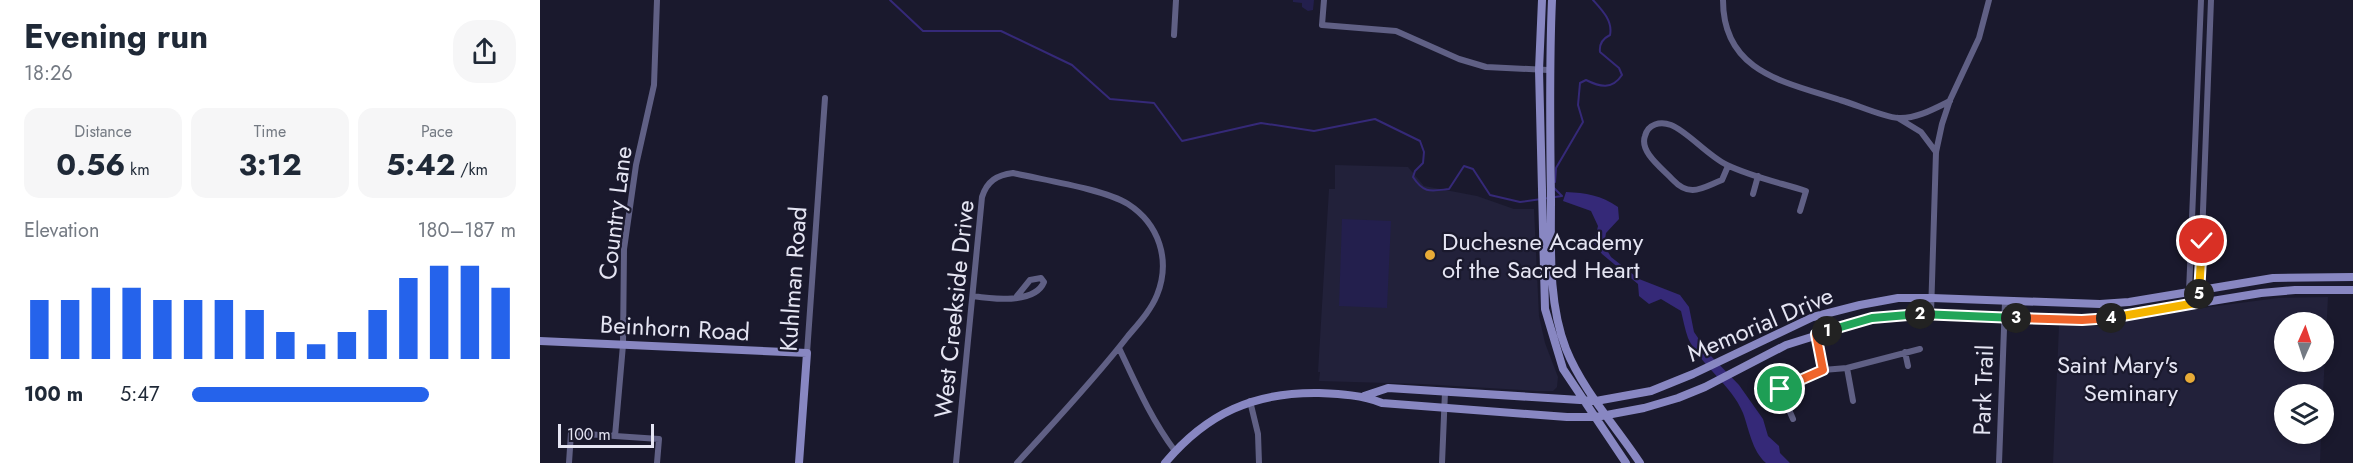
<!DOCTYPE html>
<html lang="en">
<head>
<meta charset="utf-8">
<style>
	body { margin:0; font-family:Jost,sans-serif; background:#f6f6f7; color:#1f2937; height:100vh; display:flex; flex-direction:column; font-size:22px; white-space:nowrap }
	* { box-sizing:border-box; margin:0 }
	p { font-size:20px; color:#747a83 }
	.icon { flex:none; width:33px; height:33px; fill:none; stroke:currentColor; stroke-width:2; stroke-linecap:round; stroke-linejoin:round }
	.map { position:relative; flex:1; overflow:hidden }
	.drawer { display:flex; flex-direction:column; background:#fff; width:540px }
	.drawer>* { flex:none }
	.needle { width:39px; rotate:3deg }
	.controls { position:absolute; left:1734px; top:312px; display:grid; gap:12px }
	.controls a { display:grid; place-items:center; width:60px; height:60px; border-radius:50%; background:#fff; box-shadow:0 3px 9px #0003; font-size:30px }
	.scale { position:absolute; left:18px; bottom:15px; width:96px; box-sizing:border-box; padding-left:6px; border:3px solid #e5e5f3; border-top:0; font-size:16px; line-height:21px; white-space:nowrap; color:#e5e5f3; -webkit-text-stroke:4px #1a192d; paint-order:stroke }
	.pin { position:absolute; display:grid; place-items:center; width:51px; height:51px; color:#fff; margin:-26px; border:3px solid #fff; border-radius:50%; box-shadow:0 2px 6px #0007 }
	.km { position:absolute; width:30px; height:30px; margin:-15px; border-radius:50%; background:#222; color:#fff; font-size:16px; line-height:30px; text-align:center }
	.round { display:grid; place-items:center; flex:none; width:63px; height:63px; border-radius:24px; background:#f6f6f7 }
	.headline { display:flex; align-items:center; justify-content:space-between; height:102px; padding:0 24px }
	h1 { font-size:33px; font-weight:700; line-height:45px }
	.stats { display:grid; grid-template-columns:repeat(3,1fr); gap:9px; height:102px; padding:6px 24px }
	.stats div { display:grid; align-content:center; border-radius:15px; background:#f6f6f7; text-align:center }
	.stats b { font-size:30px; font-weight:700 }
	.stats small { font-size:16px; font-weight:400 }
	.stats p { font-size:16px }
	.chart { height:168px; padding:12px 24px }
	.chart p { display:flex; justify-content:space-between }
	.chart svg { width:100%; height:108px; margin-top:6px; stroke:#2563eb; stroke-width:6 }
	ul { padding:0 24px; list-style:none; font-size:20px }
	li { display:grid; grid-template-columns:96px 72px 1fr; align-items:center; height:45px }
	li i { height:15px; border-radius:8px; background:#2563eb }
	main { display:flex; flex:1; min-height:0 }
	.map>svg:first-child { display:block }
	.built { fill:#22213a; fill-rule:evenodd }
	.green { fill:#231f4d }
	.water { fill:#352978 }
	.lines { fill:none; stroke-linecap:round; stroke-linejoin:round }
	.stream { stroke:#352978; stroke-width:2 }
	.street { stroke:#606085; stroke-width:6 }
	.secondary { stroke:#8887c2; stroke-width:8 }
	.split-1-casing { stroke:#fff; stroke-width:12 }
	.split-2-casing { stroke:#fff; stroke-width:12 }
	.split-3-casing { stroke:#fff; stroke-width:12 }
	.split-4-casing { stroke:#fff; stroke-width:12 }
	.split-5-casing { stroke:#fff; stroke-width:12 }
	.split-6-casing { stroke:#fff; stroke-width:12 }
	.split-1 { stroke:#f0652b; stroke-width:8 }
	.split-2 { stroke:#22a559; stroke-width:8 }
	.split-3 { stroke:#22a559; stroke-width:8 }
	.split-4 { stroke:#f0652b; stroke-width:8 }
	.split-5 { stroke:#f5b400; stroke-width:8 }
	.split-6 { stroke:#f5b400; stroke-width:8 }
	.poi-dot { fill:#e8ab37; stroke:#1a192d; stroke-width:2 }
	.labels { text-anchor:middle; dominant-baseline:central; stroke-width:4.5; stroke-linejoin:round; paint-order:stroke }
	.street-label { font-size:24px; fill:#e5e5f3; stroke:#1a192d }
	.poi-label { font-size:24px; fill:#e5e5f3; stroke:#1a192d; text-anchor:start }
</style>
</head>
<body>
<main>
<section class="drawer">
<div class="headline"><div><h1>Evening run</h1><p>18:26</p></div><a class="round"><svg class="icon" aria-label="share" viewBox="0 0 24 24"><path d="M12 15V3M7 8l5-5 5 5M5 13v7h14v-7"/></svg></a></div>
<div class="stats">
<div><p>Distance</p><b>0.56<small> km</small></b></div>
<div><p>Time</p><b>3:12</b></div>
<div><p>Pace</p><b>5:42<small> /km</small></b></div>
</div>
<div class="chart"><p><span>Elevation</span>180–187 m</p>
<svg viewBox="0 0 160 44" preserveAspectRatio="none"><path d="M5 44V20M15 44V20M25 44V15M35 44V15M45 44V20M55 44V20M65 44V20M75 44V24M85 44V33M95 44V38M105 44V33M115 44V24M125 44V11M135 44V6M145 44V6M155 44V15"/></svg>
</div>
<ul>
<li><b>100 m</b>5:47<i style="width:73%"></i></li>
</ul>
</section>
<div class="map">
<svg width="1813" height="463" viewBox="0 0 1813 463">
	<rect width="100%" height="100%" fill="#1a192d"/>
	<path class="built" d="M795,165L868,167L884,186L937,196L974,209H994L999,316L1005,343L1018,377L1017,387L1013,391H997L882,384L779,381L780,372H778L789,189H795Z
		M1788,297L1783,394H1744V434H1781L1780,463H1513L1519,326H1555L1669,307L1738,298ZM1744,322H1784V362H1744Z"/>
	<path class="green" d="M753,0H774L773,10L768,11L762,7V3L753,2Z
		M802,219L851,221L847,308L799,306Z"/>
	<path class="water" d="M1026,192C1046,193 1061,195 1078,207L1079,219L1066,233L1064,245L1071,257L1099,279L1140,295L1149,307L1154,332L1169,354L1199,385L1223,419L1228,436L1239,446L1240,453L1250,463H1226C1212,451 1209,429 1203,413C1191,384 1161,366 1148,338C1145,330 1143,319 1141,311L1121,299L1109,304L1099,296L1098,284L1062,254L1054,243L1058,226L1051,211L1023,201Z"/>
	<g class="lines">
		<path class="stream" d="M350,0L383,31H461L532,65L570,99L614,103L642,141L721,123L774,131L835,119L880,141L884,152L883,163L875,171L873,177C884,194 891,191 909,189L924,166L933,169L950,195L980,202L1022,196
			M1015,182L1016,168L1043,122L1038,105L1040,83L1046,80C1060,87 1072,90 1082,75L1079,68L1060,52C1059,44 1062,39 1070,35C1073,21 1062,10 1053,0
			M1014,188L1022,196"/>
		<path class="street" d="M784,0L782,25L856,31L919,59L946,67L1008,70
			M1183,0C1183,72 1244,82 1300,100C1315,104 1343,117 1358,118C1376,119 1394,109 1410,101
			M634,35L636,0
			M1358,118L1381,132L1396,152
			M1188,166L1182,180C1162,188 1150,198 1133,180C1123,169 1099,152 1105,136C1108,124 1120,121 1131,125C1147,131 1168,156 1187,165C1212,177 1241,183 1266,191L1260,211
			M1213,194L1218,176
			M433,296C452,299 495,304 504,282L501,278L490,280L477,296
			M1656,303L1649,292L1661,0
			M1656,303L1660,290L1671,0
			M1391,314L1396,152L1402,124L1410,100L1439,38L1449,0
			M1276,334L1283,370
			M579,348C596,384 611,419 635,451
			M1365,352L1368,366
			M267,353L285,98
			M1307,368L1313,401
			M1240,389L1253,419
			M1227,394L1283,370L1307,368L1380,349
			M710,401L718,434L719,463
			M75,436L83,345L84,249L96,165L114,85L117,0
			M29,463L31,433L119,439L117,463
			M416,463L442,197C447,181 457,175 473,173C503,180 564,189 588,204C619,224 631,260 617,295C611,310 599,323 588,336C554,380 515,421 477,463
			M902,463L905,392
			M1459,463L1465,302"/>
		<path class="secondary" d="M1002,0L999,70L1005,309L1023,369L1086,463
			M1012,0C1009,67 1010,133 1011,200C1011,248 1008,303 1026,349C1043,391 1075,425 1100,463
			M0,341L267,353L259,463
			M824,396L848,388L1056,401L1111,391L1153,374L1273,317L1320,305L1358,298H1392L1560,304L1589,302L1733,278L1813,277
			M625,463C667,413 714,392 779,393C801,394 822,395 842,403L1027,417H1056L1104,408L1138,398L1165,387L1246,345L1332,318L1358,315L1391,314L1562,319L1721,293L1755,290H1813"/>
	</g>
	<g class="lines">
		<defs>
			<path id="split-1" d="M1240,389L1283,370L1276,334L1287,331"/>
			<path id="split-2" d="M1287,331L1332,318L1380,314"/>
			<path id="split-3" d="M1380,314L1476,318"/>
			<path id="split-4" d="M1476,318L1542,320L1571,318"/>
			<path id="split-5" d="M1571,318L1656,303L1659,294"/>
			<path id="split-6" d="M1659,294L1662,241"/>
		</defs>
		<use href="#split-1" class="split-1-casing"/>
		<use href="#split-2" class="split-2-casing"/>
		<use href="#split-3" class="split-3-casing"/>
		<use href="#split-4" class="split-4-casing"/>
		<use href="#split-5" class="split-5-casing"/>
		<use href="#split-6" class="split-6-casing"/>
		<use href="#split-1" class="split-1"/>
		<use href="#split-2" class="split-2"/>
		<use href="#split-3" class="split-3"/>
		<use href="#split-4" class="split-4"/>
		<use href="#split-5" class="split-5"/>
		<use href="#split-6" class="split-6"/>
	</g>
	<g class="poi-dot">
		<circle cx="890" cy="255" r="6"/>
		<circle cx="1650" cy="378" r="6"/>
	</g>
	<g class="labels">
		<g class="street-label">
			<text transform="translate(75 213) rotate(-83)">Country Lane</text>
			<text transform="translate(253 279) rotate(-86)">Kuhlman Road</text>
			<text transform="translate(414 309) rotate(-84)">West Creekside Drive</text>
			<text transform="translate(1220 324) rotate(-23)">Memorial Drive</text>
			<text transform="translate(135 328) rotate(3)">Beinhorn Road</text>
			<text transform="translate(1443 390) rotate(-88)">Park Trail</text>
		</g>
		<g class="poi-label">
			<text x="902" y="241">Duchesne Academy<tspan x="902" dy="28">of the Sacred Heart</tspan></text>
			<text x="1638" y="364" text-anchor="end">Saint Mary's<tspan x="1638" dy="28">Seminary</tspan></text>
		</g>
	</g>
</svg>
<div class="controls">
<a><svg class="needle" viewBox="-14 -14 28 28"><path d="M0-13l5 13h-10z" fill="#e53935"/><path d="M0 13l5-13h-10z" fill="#747a83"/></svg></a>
<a><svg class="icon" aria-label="layers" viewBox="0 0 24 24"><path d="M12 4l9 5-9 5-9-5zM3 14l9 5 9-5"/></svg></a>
</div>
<div class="scale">100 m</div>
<div class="pin" style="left:1240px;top:389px;background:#1e9e55"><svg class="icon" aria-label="arrive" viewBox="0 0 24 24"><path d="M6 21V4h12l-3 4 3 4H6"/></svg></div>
<div class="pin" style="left:1662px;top:241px;background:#d93025"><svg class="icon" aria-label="check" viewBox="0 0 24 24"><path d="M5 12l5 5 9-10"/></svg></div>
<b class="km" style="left:1287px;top:331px">1</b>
<b class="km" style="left:1380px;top:314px">2</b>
<b class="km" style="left:1476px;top:318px">3</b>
<b class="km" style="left:1571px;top:318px">4</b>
<b class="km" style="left:1659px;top:294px">5</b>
</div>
</main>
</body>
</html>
